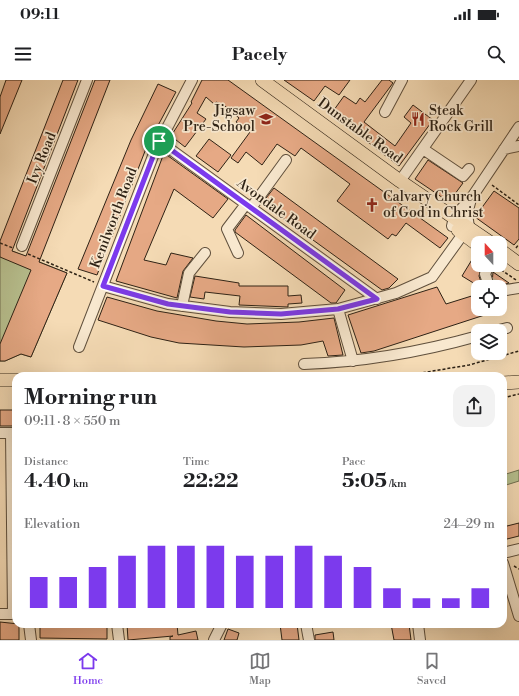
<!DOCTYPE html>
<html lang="en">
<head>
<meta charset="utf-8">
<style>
	body { margin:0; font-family:"Libre Bodoni",serif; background:#f2f2f2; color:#202124; height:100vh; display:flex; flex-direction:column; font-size:15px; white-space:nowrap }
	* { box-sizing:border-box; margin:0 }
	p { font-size:13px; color:#757577 }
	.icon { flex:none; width:22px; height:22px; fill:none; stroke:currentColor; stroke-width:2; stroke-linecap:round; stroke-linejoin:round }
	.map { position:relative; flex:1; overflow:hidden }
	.side { position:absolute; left:12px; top:292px; width:495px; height:256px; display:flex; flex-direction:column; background:#fff; border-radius:12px; box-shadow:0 4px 16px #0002 }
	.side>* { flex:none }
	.needle { width:26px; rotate:339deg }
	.buttons { position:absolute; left:471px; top:156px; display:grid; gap:8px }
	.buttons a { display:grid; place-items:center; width:36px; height:36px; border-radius:8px; background:#fff; box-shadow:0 4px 16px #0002; font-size:20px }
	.pin { position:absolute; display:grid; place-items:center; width:34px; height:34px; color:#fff; margin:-17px; border:2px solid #fff; border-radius:50%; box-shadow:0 1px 4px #0007 }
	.round { display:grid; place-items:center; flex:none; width:42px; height:42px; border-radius:12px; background:#f2f2f2 }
	.overview { display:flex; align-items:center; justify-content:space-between; height:68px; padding:0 12px }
	h1 { font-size:22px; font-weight:700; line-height:30px }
	.stats { display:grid; grid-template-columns:repeat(3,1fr); gap:6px; height:68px; padding:4px 12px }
	.stats div { display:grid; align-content:center }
	.stats b { font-size:20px; font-weight:700 }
	.stats small { font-size:11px; font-weight:400 }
	.stats p { font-size:11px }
	.chart { height:112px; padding:8px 12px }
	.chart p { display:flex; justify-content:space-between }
	.chart svg { width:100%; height:72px; margin-top:4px; stroke:#7c3aed; stroke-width:6 }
	.status { display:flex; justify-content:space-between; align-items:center; height:28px; padding:0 20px; background:#fff; direction:ltr }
	.status svg { height:11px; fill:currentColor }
	header { display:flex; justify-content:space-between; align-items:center; height:52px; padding:0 12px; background:#fff; font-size:18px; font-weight:700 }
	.dock { display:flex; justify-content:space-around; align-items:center; height:56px; border-top:1px solid #e0e0e0; background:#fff; font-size:11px; color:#757577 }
	.dock a { display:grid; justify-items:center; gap:2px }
	.dock .on { color:#7c3aed }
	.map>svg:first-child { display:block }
	.green { fill:#b8c190; stroke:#737252 }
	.building { fill:#e6a985; stroke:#2e2215 }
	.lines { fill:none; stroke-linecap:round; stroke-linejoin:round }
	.minor-tunnel { stroke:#cdb695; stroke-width:10; stroke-dasharray:10 5; stroke-linecap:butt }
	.minor-casing { stroke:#60503d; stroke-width:12 }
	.major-casing { stroke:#2e2215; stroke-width:14 }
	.path { stroke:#2e2215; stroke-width:1.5; stroke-dasharray:3 2; stroke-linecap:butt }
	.minor { stroke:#f8e8cf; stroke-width:10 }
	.major { stroke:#f5dbb5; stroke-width:13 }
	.route-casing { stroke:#fff; stroke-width:8 }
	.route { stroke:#7c3aed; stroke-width:5 }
	.labels { text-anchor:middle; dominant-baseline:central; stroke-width:3.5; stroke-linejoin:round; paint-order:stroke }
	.poi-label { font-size:14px; fill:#2e2215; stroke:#f8e8cf; text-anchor:start }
	.street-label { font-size:14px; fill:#2e2215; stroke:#f8e8cf }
</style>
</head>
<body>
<div class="status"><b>09:11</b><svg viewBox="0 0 49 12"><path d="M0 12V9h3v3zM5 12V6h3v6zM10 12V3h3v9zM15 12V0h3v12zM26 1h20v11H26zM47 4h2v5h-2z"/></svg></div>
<header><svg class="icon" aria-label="menu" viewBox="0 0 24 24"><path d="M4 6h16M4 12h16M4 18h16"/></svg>Pacely<svg class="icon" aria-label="search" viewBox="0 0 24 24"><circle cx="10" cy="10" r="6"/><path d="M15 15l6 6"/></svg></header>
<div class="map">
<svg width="519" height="560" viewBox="0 0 519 560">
	<rect width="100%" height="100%" fill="#f5dbb5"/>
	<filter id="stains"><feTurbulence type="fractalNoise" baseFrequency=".005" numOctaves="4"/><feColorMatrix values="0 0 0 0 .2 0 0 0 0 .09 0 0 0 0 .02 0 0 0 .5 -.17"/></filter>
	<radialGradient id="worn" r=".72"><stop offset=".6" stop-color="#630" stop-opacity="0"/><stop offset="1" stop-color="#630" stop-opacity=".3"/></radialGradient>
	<path class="green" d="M0,166L67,193L31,277L21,274L5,281H0Z
		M519,390V401L503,406V395Z"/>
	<path class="building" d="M6,0H22L0,54V17Z
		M63,0H78L12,171L26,176L95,0H110L39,182L67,193L31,277L21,274L5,281H0V264L31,190L0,177V161Z
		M202,0H228L448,158L440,168L406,143L396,156L392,154L388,159L337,121L350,104L301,68L295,76L277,64L262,85L246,72L238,83L231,78L250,52L236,42L239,38L225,26L216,22L214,24L206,17L197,33L206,39L185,67L171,56L192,23L191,22Z
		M284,0H350L339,15L325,6L314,21Z
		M382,0H389L393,3L364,42L395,66L411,43L404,37L413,25L433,40L399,86L331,34L344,16L356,24L360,18L365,22Z
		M158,4L176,12L147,66L97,195L78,189L131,60Z
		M209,59L231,75L218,92L196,76Z
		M164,73L228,119L213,138L174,109L144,180L166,185L171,173L193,178L183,191L177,218L116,201Z
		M428,80L463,103L449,122L415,99Z
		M274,108L398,199L389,208L382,210L262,123Z
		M494,111L519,128V159L514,165L475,137Z
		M246,135L345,210L336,223H331L235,152V150Z
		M476,173H478V185H482L479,196L482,205L486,206L492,204L493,192L509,203L502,205L500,208L480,207L462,196Z
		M195,196L239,203V206H288V216L301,215L302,223L288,224V227L239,225L240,216L205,212L204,219L190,217Z
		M437,207L446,224L478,214V229L500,230L374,271L361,273L348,235Z
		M107,217L157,231L216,241L247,244L299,242L334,238L343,275L328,276L323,261L301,265L244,267L179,263L151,257L98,240Z
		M0,330H16V346H0Z
		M519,443V456L503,460V447Z
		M0,542L19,544V560H0Z
		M40,544H107V559L40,558Z
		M127,544H177L178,555L196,551L198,560H170V557L173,556L128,560Z
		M280,544H297L299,560H282Z
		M391,544H409L411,560H394Z
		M228,549L239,553L237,560H224Z
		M333,552L334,560H315V555Z"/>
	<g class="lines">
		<path class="minor-tunnel" d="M487,200L506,210"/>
		<defs>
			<path id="minor" d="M385,32L402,0
				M159,61L377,219
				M423,69L463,96L469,89
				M504,69L519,66
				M400,101L471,0
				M251,128L286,80
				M452,146L454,137L472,117L519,47
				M469,147L467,134L471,119
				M22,166L87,0
				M238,173L227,149L246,124
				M487,200L485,194L489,185
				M103,206L168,224L230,232L281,234L338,229L396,213L432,197L463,154
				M506,210L519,208
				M182,226L189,193L205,173
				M338,229L353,281
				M495,251L507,248
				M79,267L155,71L192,0
				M304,284C364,282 421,272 478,256
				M0,353H16
				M11,353L13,534
				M503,473L519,469
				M503,483L519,536
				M0,534H16
				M29,544L31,560
				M117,544L119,560
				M306,544L309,560
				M418,544L420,560
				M214,560L222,544"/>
			<path id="major" d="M262,0L400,101L491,163
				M458,150L478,165
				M500,170L519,184
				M0,300H16
				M503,303L519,302"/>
		</defs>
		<use href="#minor" class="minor-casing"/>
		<use href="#major" class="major-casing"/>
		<path class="path" d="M492,105L519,125
			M0,163L13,168
			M516,168L519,164
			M28,174L94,202
			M497,187L516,200
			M24,294L109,296
			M403,296L469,285L519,271
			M503,318L519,314
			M514,486L519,489"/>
		<use href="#minor" class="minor"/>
		<use href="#major" class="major"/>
	</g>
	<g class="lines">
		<defs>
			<path id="route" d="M159,61L377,219L338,229L281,234L230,232L168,224L103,206Z"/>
		</defs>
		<use href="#route" class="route-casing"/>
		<use href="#route" class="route"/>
	</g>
	<defs>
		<symbol id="school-bare" viewBox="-9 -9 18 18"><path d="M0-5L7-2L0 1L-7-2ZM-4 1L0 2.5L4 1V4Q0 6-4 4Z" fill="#8f2418" stroke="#f8e8cf" stroke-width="2.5" paint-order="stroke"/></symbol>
		<symbol id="restaurant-bare" viewBox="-9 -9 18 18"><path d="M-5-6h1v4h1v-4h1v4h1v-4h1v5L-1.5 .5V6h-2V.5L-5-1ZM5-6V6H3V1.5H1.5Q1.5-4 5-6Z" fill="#8f2418" stroke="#f8e8cf" stroke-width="2.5" paint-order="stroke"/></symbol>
		<symbol id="church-bare" viewBox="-9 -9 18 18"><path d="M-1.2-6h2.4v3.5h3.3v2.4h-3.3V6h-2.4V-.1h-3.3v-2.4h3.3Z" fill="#8f2418" stroke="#f8e8cf" stroke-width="2.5" paint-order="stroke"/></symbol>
	</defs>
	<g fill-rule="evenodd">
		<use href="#school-bare" x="256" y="29" width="20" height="20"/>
		<use href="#restaurant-bare" x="408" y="29" width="20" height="20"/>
		<use href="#church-bare" x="362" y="115" width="20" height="20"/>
	</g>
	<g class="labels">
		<g class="poi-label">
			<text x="255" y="31" text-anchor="end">Jigsaw<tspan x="255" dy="16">Pre-School</tspan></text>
			<text x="429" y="31">Steak<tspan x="429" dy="16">Rock Grill</tspan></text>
			<text x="383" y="117">Calvary Church<tspan x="383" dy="16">of God in Christ</tspan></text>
		</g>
		<g class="street-label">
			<text transform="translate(360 51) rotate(36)">Dunstable Road</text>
			<text transform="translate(42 78) rotate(-68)">Ivy Road</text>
			<text transform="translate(276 129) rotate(36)">Avondale Road</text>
			<text transform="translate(114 138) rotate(-69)">Kenilworth Road</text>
		</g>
	</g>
	<rect width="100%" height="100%" filter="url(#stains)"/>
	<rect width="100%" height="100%" fill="url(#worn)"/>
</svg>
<div class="buttons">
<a><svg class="needle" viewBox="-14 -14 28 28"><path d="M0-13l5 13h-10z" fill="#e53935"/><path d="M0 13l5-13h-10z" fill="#757577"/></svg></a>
<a><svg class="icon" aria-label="locate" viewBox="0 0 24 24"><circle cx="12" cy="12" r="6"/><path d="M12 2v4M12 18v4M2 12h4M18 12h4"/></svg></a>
<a><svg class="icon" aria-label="layers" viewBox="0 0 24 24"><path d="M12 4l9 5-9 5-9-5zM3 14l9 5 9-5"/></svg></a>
</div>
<div class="pin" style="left:159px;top:61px;background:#1e9e55"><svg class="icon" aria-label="arrive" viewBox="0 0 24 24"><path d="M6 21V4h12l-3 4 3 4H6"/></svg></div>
<section class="side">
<div class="overview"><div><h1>Morning run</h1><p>09:11 · 8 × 550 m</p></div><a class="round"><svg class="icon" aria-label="share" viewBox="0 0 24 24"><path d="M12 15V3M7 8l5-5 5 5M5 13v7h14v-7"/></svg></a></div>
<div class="stats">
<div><p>Distance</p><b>4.40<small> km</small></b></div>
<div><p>Time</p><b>22:22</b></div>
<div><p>Pace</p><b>5:05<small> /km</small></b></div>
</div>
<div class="chart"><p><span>Elevation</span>24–29 m</p>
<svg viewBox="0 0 160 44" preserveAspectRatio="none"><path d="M5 44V25M15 44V25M25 44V19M35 44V12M45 44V6M55 44V6M65 44V6M75 44V12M85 44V12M95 44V6M105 44V12M115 44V19M125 44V32M135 44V38M145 44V38M155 44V32"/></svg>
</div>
</section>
</div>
<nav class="dock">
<a class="on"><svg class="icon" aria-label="home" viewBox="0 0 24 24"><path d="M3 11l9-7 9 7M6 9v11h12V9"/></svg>Home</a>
<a><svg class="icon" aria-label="map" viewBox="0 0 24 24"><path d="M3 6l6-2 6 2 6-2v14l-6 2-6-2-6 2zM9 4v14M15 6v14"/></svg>Map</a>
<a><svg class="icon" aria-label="saved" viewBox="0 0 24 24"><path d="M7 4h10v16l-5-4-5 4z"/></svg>Saved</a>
</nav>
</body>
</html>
